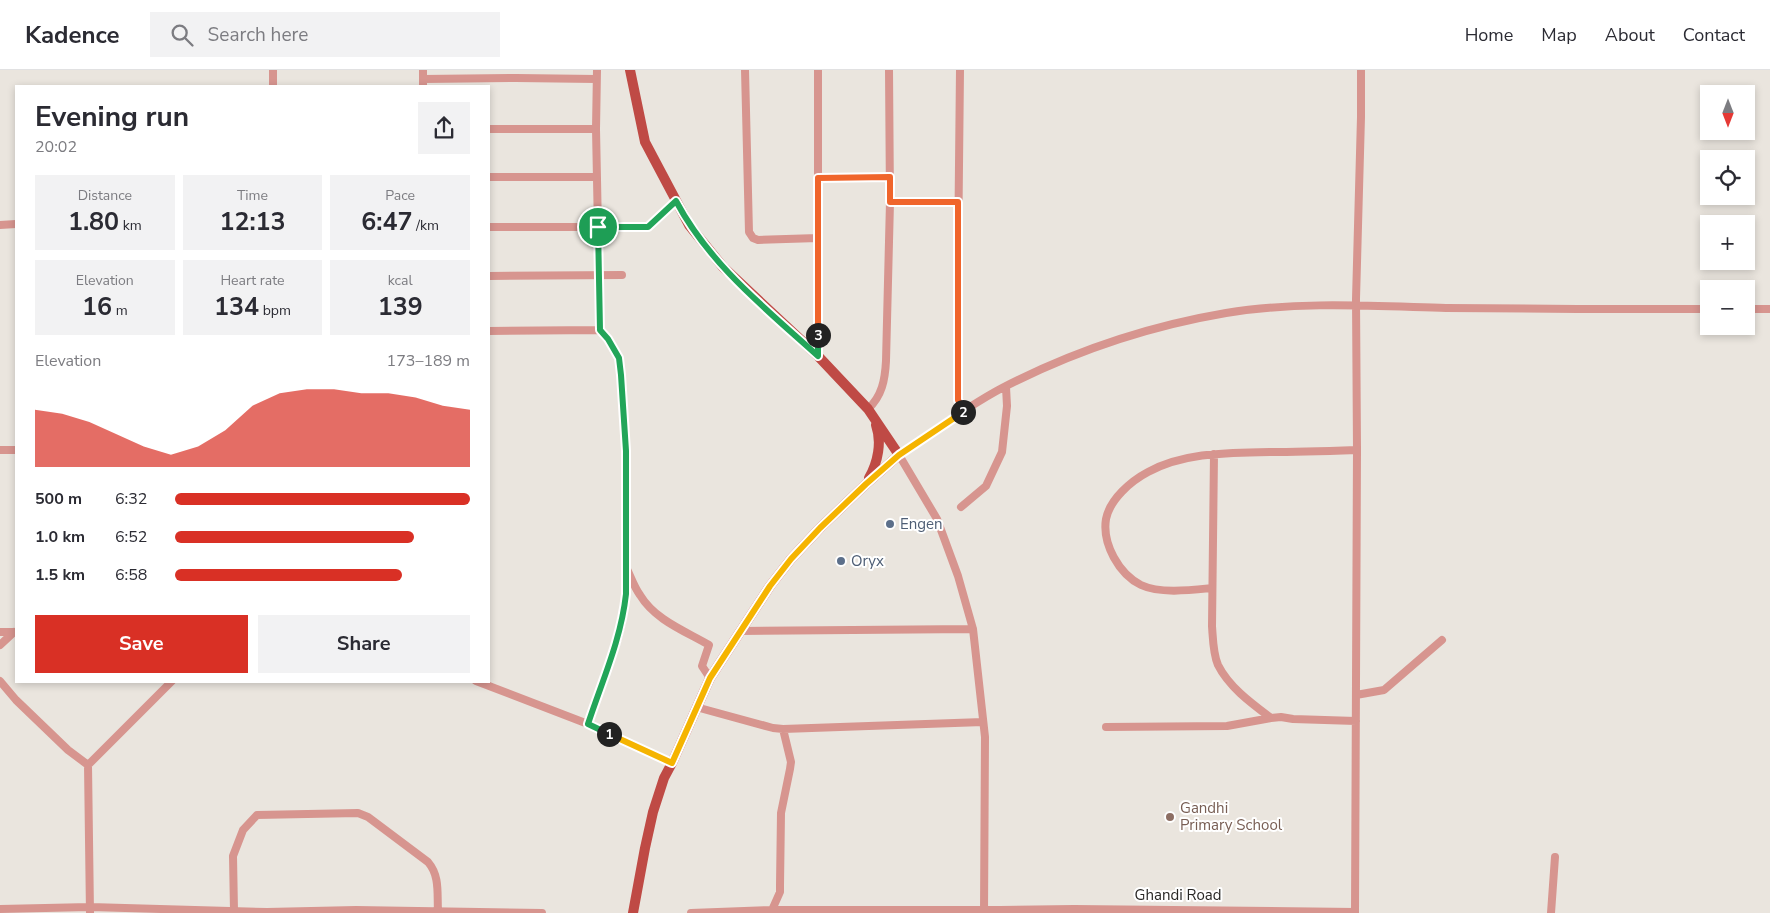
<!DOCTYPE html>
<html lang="en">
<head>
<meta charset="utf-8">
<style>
	body { margin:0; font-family:"Nunito Sans",sans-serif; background:#f2f2f3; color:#2b2b33; height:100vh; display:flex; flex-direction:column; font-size:19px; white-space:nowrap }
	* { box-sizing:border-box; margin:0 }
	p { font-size:16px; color:#7c7c81 }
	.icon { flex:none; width:28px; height:28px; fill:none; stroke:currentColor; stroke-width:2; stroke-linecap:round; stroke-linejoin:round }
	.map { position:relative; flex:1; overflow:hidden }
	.details { position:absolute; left:15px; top:15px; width:475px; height:598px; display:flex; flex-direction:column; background:#fff; border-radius:0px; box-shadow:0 2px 8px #0003 }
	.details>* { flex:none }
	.needle { width:32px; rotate:180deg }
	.tools { position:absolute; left:1700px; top:15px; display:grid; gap:10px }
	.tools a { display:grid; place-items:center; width:55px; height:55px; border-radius:0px; background:#fff; box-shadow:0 2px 8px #0003; font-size:25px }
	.pin { position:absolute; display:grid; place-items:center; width:42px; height:42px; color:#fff; margin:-21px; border:2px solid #fff; border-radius:50%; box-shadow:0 1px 5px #0007 }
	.km { position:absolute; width:25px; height:25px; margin:-12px; border-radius:50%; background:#222; color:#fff; font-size:14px; line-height:25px; text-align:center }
	.round { display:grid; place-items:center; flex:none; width:52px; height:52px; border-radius:0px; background:#f2f2f3 }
	.summary { display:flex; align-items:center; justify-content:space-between; height:85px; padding:0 20px }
	h1 { font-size:28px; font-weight:700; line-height:38px }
	.stats { display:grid; grid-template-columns:repeat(3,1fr); gap:8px; height:85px; padding:5px 20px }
	.stats div { display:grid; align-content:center; border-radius:0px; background:#f2f2f3; text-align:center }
	.stats b { font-size:25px; font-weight:700 }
	.stats small { font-size:14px; font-weight:400 }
	.stats p { font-size:14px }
	.chart { height:140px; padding:10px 20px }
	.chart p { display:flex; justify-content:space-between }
	.chart svg { width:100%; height:90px; margin-top:5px; fill:#d93025; opacity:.7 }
	.button { display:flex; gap:10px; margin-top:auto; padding:10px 20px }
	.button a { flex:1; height:58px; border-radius:0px; background:#d93025; color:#fff; font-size:20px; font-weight:700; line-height:58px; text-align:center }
	.button a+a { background:#f2f2f3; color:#2b2b33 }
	ul { padding:0 20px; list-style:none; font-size:16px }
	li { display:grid; grid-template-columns:80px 60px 1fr; align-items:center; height:38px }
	li i { height:12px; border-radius:6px; background:#d93025 }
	header { display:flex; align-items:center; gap:30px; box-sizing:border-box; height:70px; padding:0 25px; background:#fff; border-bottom:1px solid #e1e1e2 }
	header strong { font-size:24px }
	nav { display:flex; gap:28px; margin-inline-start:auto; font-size:18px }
	.search { width:350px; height:45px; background:#f2f2f3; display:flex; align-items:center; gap:12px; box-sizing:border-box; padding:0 18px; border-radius:0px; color:#7c7c81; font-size:19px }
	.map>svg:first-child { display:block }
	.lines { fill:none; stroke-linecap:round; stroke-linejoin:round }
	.minor { stroke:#d7958f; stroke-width:8 }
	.major { stroke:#bf4a45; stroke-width:10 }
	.split-1-casing { stroke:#fff; stroke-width:10 }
	.split-2-casing { stroke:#fff; stroke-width:10 }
	.split-3-casing { stroke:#fff; stroke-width:10 }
	.split-4-casing { stroke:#fff; stroke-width:10 }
	.split-1 { stroke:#22a559; stroke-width:6 }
	.split-2 { stroke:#f5b400; stroke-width:6 }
	.split-3 { stroke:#f0652b; stroke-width:6 }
	.split-4 { stroke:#22a559; stroke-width:6 }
	.service-dot { fill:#5c6f8a; stroke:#fff; stroke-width:2 }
	.education-dot { fill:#8d6e63; stroke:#fff; stroke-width:2 }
	.labels { text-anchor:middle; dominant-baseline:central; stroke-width:4; stroke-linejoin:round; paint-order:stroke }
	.service-label { font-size:15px; fill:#4e5e75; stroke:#fff; text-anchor:start }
	.education-label { font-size:15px; fill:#785e54; stroke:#fff; text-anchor:start }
	.street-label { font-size:15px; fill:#282624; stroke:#fff }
</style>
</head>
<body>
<header>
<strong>Kadence</strong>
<div class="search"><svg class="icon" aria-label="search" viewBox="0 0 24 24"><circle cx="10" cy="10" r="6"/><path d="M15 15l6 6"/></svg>Search here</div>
<nav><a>Home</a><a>Map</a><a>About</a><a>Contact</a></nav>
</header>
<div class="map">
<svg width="1770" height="843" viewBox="0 0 1770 843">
	<rect width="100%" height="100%" fill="#eae5de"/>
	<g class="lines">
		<path class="minor" d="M273,0V16
			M423,0V16
			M597,0L596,59L600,260
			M745,0L749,162L753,168L758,170L818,168
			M818,0V286
			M960,0L957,287L958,330L964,341
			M423,9L516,8L596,9
			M489,59H596
			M489,107H596
			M818,108L890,107
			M890,132H958
			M0,155L16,154
			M489,157H648L676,131
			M489,206L622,205
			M1746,239H1770
			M489,261L600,260L608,269L619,288L621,305L626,381V524L621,556L617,571L588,654
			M868,339C882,326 885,310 886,291L890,132L889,0
			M0,380H16
			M1214,384L1212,556C1213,569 1213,584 1218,595C1229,617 1251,633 1271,648L1281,647L1293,649L1356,651
			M961,437L986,416L1002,382L1007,336L1006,317
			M626,497C631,507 634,517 640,525C655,550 685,561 709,575L702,596L710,608
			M1212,518C1192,520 1160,524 1141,515C1119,504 1102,474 1106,449C1110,429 1131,411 1148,402C1185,382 1229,383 1270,382C1299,382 1328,381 1357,380
			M740,561L973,559
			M0,562H15
			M0,575L14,562
			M0,611L16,630L68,680L88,695
			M476,611L588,654L672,693
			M1356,625L1384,620L1442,570
			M696,637L773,658L783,659L983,652
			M1106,657L1227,656L1271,648
			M0,839L90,837L267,842L356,840L542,843
			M772,840L780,822V815L781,743L790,699L791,692L783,659
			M234,841L233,786L243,760L257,745L358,743L368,747L428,792C440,806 437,823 438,841
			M90,843L88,695L172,611
			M691,843L772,840H1000L1074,839L1355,842
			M984,843L985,667L973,559L958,506L937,449L899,385C933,362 966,337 1002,318C1072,282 1149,256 1226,243C1299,231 1373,236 1446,238C1534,239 1621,239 1709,239
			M1355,843L1357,380L1356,229L1361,47V0
			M1551,843L1555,787"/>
		<path class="major" d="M630,0L645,72L689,155L723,197L818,286L868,339L899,385L866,414L820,458L791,489L770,516L710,608L672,693L664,708L653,742L645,778L633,843
			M869,408C878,392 882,372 876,355"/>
	</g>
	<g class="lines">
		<defs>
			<path id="split-1" d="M598,157L600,260L608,269L619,288L621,305L626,381V524C621,570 602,611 588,654L609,664"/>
			<path id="split-2" d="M609,664L672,693L710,608L770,516L791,489L820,458L866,414L899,385L963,342"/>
			<path id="split-3" d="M818,265V108L890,107V132H958V330L964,341L963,342"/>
			<path id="split-4" d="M598,157H648L676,131C710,195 765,238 818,286V265"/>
		</defs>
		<use href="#split-1" class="split-1-casing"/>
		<use href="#split-2" class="split-2-casing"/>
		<use href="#split-3" class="split-3-casing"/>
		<use href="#split-4" class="split-4-casing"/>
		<use href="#split-1" class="split-1"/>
		<use href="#split-2" class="split-2"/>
		<use href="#split-3" class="split-3"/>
		<use href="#split-4" class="split-4"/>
	</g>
	<g class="service-dot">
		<circle cx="890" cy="454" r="5"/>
		<circle cx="841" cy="491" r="5"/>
	</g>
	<circle class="education-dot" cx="1170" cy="747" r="5"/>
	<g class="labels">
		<g class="service-label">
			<text x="900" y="454">Engen</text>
			<text x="851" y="491">Oryx</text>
		</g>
		<g class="education-label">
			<text x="1180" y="738">Gandhi<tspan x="1180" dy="17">Primary School</tspan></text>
		</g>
		<g class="street-label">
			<text x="1178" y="825">Ghandi Road</text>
		</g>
	</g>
</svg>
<div class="tools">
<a><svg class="needle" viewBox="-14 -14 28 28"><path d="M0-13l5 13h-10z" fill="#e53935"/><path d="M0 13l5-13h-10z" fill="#7c7c81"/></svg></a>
<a><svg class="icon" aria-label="locate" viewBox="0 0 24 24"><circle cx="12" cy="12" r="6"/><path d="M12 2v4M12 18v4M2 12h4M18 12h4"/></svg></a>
<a>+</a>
<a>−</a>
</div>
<div class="pin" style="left:598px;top:157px;background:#1e9e55"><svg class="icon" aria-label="arrive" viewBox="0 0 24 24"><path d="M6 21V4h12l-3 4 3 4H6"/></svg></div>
<b class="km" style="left:609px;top:664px">1</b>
<b class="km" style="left:963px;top:342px">2</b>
<b class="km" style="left:818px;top:265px">3</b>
<section class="details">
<div class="summary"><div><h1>Evening run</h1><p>20:02</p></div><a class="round"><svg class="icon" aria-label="share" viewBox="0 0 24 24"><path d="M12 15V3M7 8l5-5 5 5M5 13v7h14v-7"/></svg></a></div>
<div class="stats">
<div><p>Distance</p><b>1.80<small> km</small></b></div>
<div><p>Time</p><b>12:13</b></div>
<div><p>Pace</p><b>6:47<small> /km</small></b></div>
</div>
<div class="stats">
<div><p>Elevation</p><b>16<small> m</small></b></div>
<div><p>Heart rate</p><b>134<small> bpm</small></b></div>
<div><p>kcal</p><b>139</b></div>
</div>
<div class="chart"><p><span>Elevation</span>173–189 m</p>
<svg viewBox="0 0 160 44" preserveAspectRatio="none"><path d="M0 44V16L10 18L20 22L30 28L40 34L50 38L60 34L70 26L80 14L90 8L100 6L110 6L120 8L130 8L140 10L150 14L160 16V44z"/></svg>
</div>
<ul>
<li><b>500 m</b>6:32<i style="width:100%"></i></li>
<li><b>1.0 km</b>6:52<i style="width:81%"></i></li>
<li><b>1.5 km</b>6:58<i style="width:77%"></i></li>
</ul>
<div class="button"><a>Save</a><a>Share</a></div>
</section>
</div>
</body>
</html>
